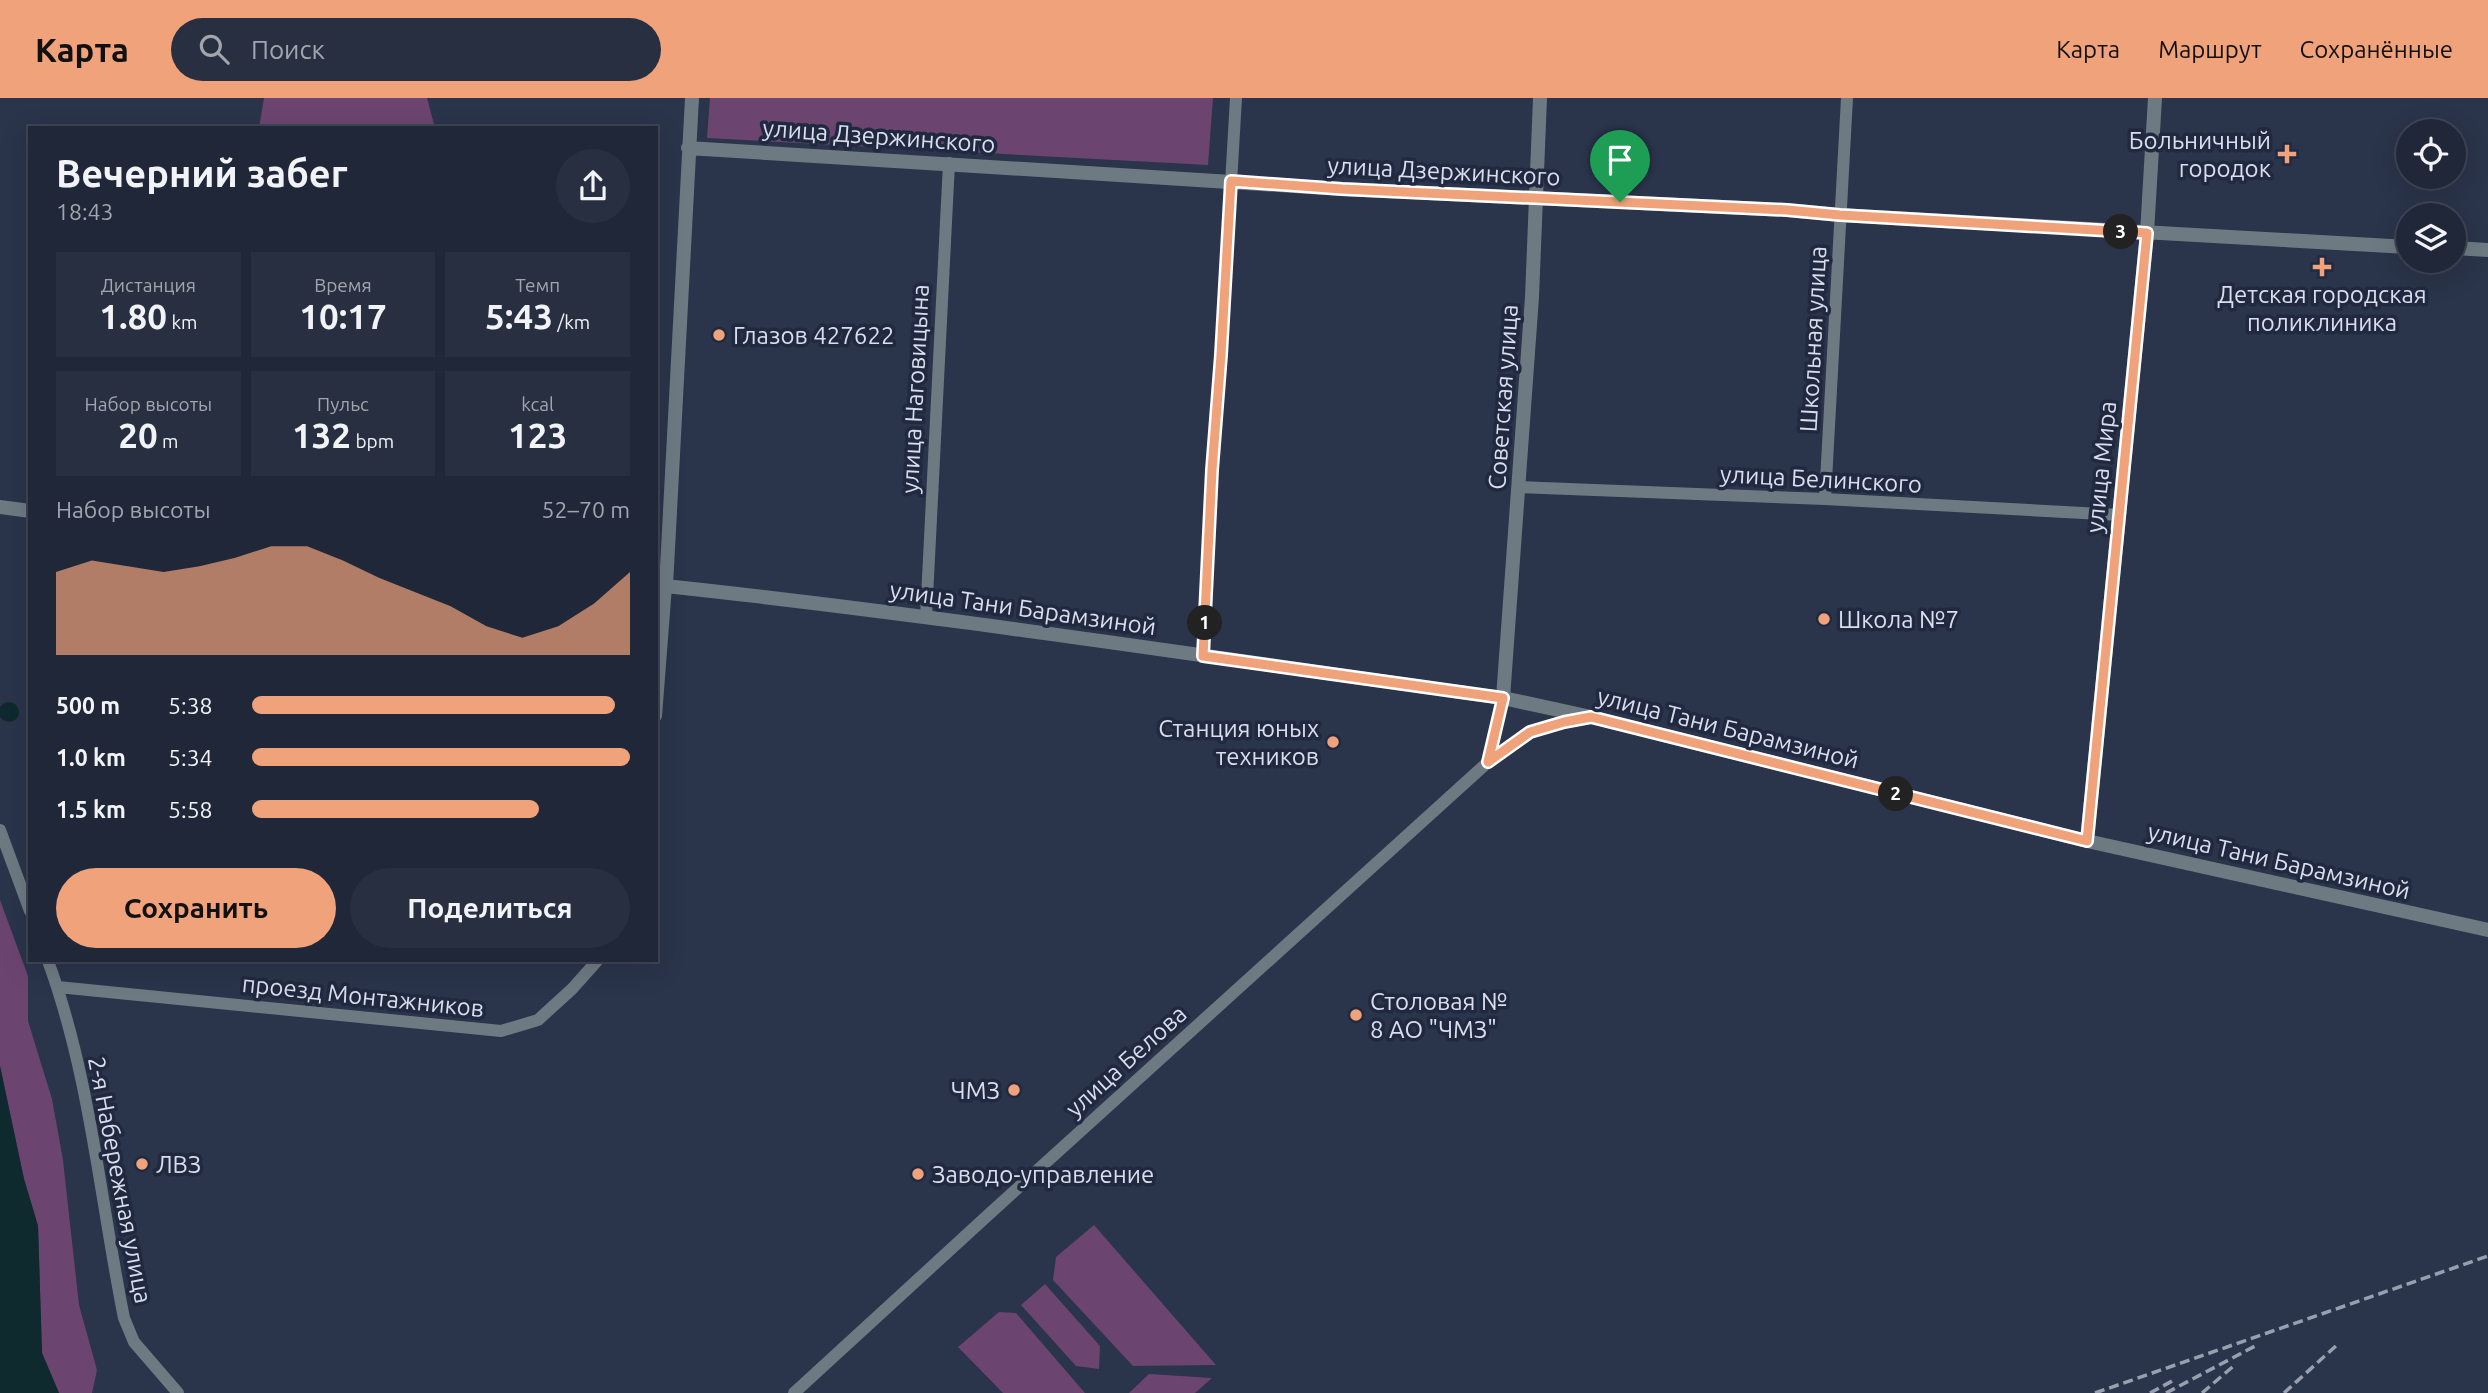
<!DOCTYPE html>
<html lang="ru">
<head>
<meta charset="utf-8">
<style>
	body { margin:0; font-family:Ubuntu,sans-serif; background:#282f40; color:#f1f3f6; height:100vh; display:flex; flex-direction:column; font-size:26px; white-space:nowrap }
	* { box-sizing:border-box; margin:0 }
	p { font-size:23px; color:#a2a5ae }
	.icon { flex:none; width:38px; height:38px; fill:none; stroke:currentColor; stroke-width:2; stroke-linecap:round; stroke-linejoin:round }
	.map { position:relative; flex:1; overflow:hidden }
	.panel { position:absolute; left:28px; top:28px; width:630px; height:836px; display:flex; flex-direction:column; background:#202738; border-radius:0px; box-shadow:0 7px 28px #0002,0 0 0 2px #3d4453 }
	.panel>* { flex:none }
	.tools { position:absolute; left:2396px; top:21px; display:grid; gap:14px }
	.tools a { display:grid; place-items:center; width:70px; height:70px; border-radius:50%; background:#202738; box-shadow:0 7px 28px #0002,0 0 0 2px #3d4453; font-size:35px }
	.pin { position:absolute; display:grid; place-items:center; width:60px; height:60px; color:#fff; margin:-72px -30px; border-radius:50% 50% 50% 0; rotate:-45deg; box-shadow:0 0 7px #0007 }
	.pin .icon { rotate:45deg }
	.km { position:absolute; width:35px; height:35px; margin:-18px; border-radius:50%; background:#222; color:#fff; font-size:19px; line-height:35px; text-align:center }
	.round { display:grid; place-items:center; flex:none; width:74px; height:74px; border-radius:37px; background:#282f40 }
	.summary { display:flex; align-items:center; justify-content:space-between; height:119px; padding:0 28px }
	h1 { font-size:38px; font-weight:700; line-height:52px }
	.figures { display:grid; grid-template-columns:repeat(3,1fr); gap:10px; height:119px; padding:7px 28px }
	.figures div { display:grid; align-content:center; border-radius:0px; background:#282f40; text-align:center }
	.figures b { font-size:35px; font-weight:700 }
	.figures small { font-size:19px; font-weight:400 }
	.figures p { font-size:19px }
	.chart { height:196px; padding:14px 28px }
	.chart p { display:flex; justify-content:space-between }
	.chart svg { width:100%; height:126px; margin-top:7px; fill:#f0a27a; opacity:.7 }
	.action { display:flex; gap:14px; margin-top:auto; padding:14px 28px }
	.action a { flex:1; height:80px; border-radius:42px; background:#f0a27a; color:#111; font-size:28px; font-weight:700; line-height:80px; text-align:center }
	.action a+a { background:#282f40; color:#f1f3f6 }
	ul { padding:0 28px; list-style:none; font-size:23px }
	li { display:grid; grid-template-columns:112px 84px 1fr; align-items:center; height:52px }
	li i { height:18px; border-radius:9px; background:#f0a27a }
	header { display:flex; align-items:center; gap:42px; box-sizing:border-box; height:98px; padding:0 35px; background:#f0a27a; color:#111 }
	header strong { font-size:33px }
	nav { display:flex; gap:38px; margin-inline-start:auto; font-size:24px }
	.search { width:490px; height:63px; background:#282f40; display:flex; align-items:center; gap:18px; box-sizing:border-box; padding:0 24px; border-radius:38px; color:#a2a5ae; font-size:26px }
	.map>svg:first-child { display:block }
	.green { fill:#6c4470 }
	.water { fill:#0e2a2f }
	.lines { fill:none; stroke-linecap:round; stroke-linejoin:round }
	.minor { stroke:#6e7a82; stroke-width:12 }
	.tertiary { stroke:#6e7a82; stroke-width:14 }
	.rail { stroke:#979fb0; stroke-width:3.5; stroke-dasharray:10 5; stroke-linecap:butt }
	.route-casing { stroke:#fff; stroke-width:14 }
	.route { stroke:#f0a27a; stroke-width:9 }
	.poi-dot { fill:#f0a27a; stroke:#212940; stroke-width:2.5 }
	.labels { text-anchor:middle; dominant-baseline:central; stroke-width:7; stroke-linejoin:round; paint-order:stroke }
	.street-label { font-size:24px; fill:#d8deed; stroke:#212940 }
	.poi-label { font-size:24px; fill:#d8deed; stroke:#212940; text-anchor:start }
</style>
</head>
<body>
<header>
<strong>Карта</strong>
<div class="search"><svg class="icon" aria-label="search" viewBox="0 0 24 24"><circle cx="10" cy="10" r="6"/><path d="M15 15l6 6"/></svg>Поиск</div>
<nav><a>Карта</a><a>Маршрут</a><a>Сохранённые</a></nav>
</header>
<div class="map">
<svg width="2488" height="1295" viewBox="0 0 2488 1295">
	<rect width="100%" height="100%" fill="#2a344a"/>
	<path class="green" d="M264,0H427L435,30H259Z
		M710,0H1213L1208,67L707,40Z
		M0,802L28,878V923L52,1001L63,1062L79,1207L97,1272L92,1295H59L42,1255L38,1128L24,1081L0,968Z
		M1094,1127L1216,1267L1133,1268L1053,1182L1056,1159Z
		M1045,1186L1100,1248L1099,1271L1076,1268L1021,1207Z
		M999,1214L1016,1215L1085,1295H1003L958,1249Z
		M1149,1276L1212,1280L1195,1295H1129Z"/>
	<path class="water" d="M-1 614a10 10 0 1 1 20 0a10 10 0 1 1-20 0Z
		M0,968L24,1081L38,1128L42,1255L59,1295H0Z"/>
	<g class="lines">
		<path class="minor" d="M1520,389L1825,401L2120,417
			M1825,401L1847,0
			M926,519L949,65
			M1203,558L1212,372L1221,257L1236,0
			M656,618L666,488
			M1488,664L1530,634L1564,623L1588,619
			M0,732L30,813
			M48,863C90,977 100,1101 124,1220L134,1244L178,1295
			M58,889L501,933L538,922L572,891L597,863
			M794,1295L987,1118L1488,664L1503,600"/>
		<path class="tertiary" d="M688,50L1342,91L1787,112L1840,117L2408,149
			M2454,150L2488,152
			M0,409L30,413
			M656,487C940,517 1221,561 1503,600L1591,619L2087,743L2488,832
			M666,488L692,0
			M1503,600L1532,199L1540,0
			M2087,743L2147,135L2155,0"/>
		<path class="rail" d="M2095,1295L2488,1158
			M2150,1295L2174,1282
			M2166,1295L2257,1247
			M2202,1295L2236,1266
			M2284,1295L2338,1246"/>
	</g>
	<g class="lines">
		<defs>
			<path id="route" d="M1231,83L1342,91L1787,112L1840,117L2147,135L2087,743L1591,619L1564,624L1530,634L1488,664L1503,600L1203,558L1212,372L1221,257Z"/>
		</defs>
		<use href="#route" class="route-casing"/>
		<use href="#route" class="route"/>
	</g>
	<g class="poi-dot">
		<path d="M2283.5 45.5h7v7h7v7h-7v7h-7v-7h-7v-7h7z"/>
		<path d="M2318.5 158.5h7v7h7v7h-7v7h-7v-7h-7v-7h7z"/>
		<circle cx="719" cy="237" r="7"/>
		<circle cx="1824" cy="521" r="7"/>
		<circle cx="1333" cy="644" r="7"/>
		<circle cx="1356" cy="917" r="7"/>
		<circle cx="1014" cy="992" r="7"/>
		<circle cx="142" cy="1066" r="7"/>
		<circle cx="918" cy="1076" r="7"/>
	</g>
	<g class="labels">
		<g class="street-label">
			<text transform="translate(879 38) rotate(4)">улица Дзержинского</text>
			<text transform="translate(1444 73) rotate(3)">улица Дзержинского</text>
			<text transform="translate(1813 241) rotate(-87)">Школьная улица</text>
			<text transform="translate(915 291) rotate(-87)">улица Наговицына</text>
			<text transform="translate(1503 299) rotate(-86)">Советская улица</text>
			<text transform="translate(2101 369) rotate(-84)">улица Мира</text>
			<text transform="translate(1821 381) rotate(3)">улица Белинского</text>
			<text transform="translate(1023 510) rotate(8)">улица Тани Барамзиной</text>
			<text transform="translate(1728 630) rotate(14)">улица Тани Барамзиной</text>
			<text transform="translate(2279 763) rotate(13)">улица Тани Барамзиной</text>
			<text transform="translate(363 898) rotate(6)">проезд Монтажников</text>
			<text transform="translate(1126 963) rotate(-42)">улица Белова</text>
			<text transform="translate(120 1082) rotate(79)">2-я Набережная улица</text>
		</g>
		<g class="poi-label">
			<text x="2271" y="42" text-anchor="end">Больничный<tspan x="2271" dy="28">городок</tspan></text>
			<text x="2322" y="196" text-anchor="middle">Детская городская<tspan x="2322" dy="28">поликлиника</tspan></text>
			<text x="733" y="237">Глазов 427622</text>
			<text x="1838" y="521">Школа №7</text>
			<text x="1319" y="630" text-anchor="end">Станция юных<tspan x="1319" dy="28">техников</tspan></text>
			<text x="1370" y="903">Столовая №<tspan x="1370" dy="28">8 АО "ЧМЗ"</tspan></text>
			<text x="1000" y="992" text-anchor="end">ЧМЗ</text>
			<text x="156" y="1066">ЛВЗ</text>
			<text x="932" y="1076">Заводо-управление</text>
		</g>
	</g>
</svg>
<div class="tools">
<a><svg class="icon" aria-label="locate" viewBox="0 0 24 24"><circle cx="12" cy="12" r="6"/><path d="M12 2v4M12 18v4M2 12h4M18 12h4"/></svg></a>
<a><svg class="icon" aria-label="layers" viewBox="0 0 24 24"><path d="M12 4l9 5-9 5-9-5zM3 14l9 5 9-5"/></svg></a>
</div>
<div class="pin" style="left:1620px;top:104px;background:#1e9e55"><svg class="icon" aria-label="arrive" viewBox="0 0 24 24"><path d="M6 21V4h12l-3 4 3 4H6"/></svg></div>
<b class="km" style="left:1205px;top:525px">1</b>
<b class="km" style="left:1896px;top:696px">2</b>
<b class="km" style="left:2121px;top:134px">3</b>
<section class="panel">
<div class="summary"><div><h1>Вечерний забег</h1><p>18:43</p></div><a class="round"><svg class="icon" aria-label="share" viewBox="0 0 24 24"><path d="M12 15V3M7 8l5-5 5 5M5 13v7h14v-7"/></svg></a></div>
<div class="figures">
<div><p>Дистанция</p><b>1.80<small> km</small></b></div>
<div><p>Время</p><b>10:17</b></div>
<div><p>Темп</p><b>5:43<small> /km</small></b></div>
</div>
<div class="figures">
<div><p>Набор высоты</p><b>20<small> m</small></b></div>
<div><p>Пульс</p><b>132<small> bpm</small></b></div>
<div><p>kcal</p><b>123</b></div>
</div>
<div class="chart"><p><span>Набор высоты</span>52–70 m</p>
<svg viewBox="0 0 160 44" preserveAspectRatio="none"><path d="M0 44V15L10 11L20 13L30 15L40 13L50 10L60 6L70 6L80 11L90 17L100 22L110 27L120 34L130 38L140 34L150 26L160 15V44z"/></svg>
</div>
<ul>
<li><b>500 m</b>5:38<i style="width:96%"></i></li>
<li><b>1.0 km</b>5:34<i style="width:100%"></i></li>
<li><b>1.5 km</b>5:58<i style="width:76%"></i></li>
</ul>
<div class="action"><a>Сохранить</a><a>Поделиться</a></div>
</section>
</div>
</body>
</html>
